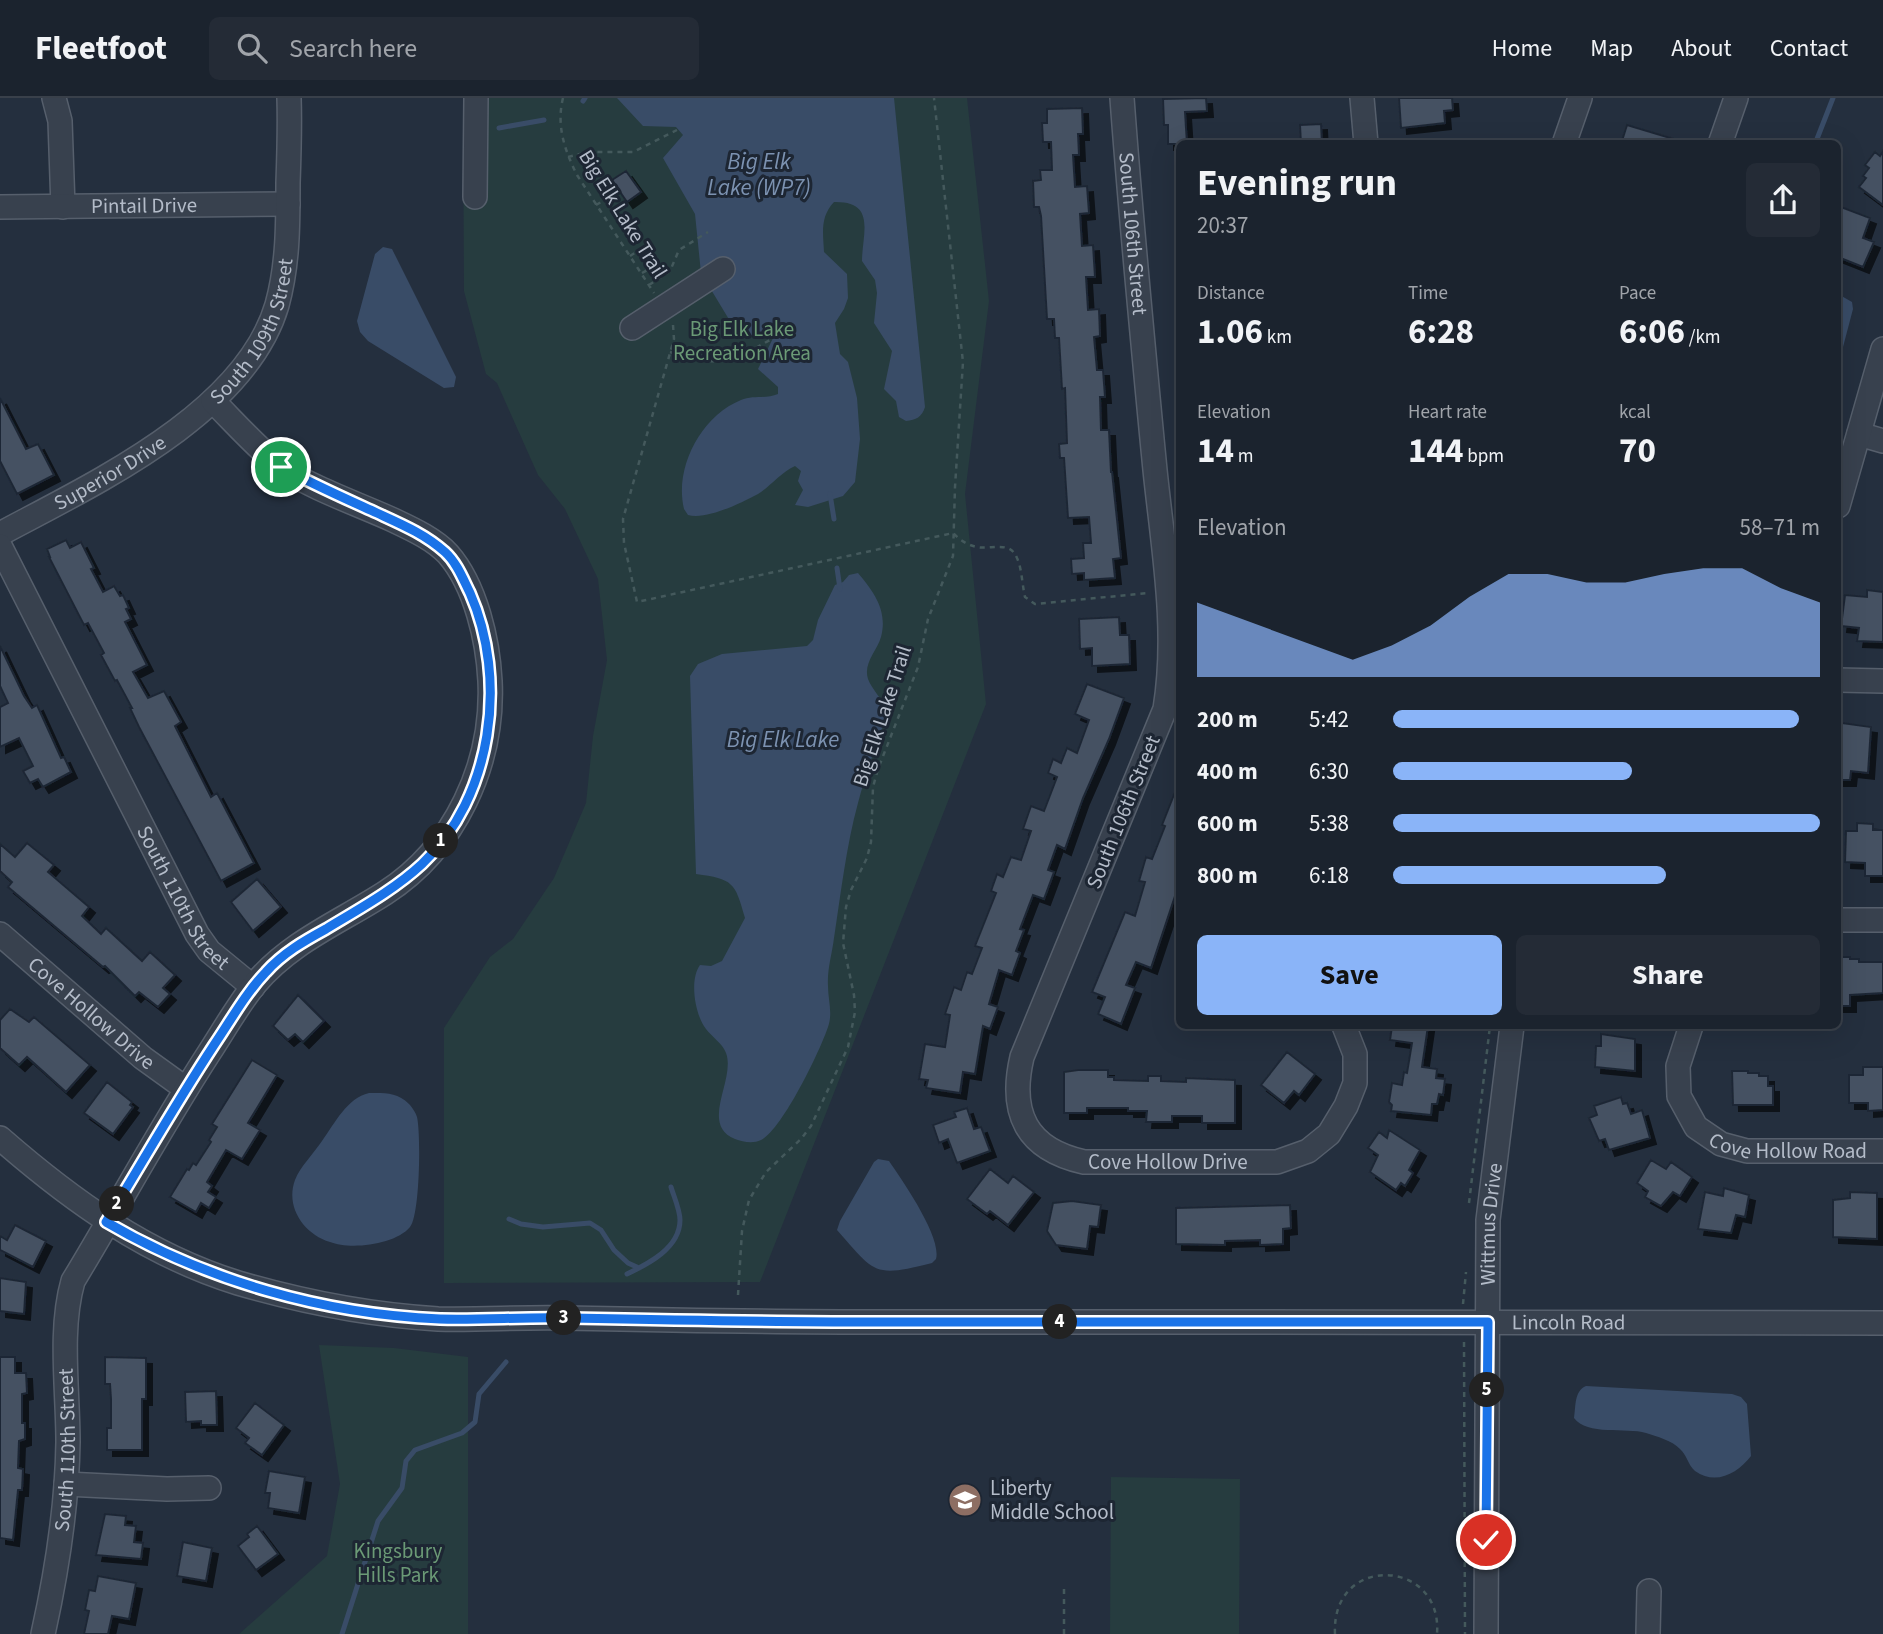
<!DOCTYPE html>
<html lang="en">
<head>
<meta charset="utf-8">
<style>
	body { margin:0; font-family:"Source Sans 3",sans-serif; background:#242b36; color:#f1f3f6; height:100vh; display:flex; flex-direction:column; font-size:26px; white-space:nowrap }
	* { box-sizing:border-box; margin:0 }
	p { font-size:23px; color:#a0a4aa }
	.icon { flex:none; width:38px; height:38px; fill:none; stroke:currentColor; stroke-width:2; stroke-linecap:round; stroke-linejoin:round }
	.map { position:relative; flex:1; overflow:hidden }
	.drawer { position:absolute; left:1176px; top:42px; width:665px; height:889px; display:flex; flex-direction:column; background:#1b232e; border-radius:10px; box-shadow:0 7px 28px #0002,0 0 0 2px #39404a }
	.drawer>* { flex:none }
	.pin { position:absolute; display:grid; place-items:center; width:60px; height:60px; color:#fff; margin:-30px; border:4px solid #fff; border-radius:50%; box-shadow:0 2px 7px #0007 }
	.km { position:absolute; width:35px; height:35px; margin:-18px; border-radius:50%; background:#222; color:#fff; font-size:19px; line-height:35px; text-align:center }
	.round { display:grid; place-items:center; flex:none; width:74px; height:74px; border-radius:10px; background:#242b36 }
	.summary { display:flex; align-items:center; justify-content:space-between; height:119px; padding:0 21px }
	h1 { font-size:38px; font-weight:700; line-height:52px }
	.figures { display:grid; grid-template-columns:repeat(3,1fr); gap:10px; height:119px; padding:7px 21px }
	.figures div { display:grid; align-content:center }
	.figures b { font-size:35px; font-weight:700 }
	.figures small { font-size:19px; font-weight:400 }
	.figures p { font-size:19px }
	.chart { height:196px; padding:14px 21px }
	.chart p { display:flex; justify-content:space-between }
	.chart svg { width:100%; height:126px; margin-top:7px; fill:#8ab4f8; opacity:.7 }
	.button { display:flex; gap:14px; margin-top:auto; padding:14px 21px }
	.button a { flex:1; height:80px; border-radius:10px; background:#8ab4f8; color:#111; font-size:28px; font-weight:700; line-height:80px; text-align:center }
	.button a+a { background:#242b36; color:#f1f3f6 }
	ul { padding:0 21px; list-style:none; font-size:23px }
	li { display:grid; grid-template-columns:112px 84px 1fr; align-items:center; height:52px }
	li i { height:18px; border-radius:9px; background:#8ab4f8 }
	header { display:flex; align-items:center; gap:42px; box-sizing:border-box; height:98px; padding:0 35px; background:#1b232e; border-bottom:2px solid #39404a }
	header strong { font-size:33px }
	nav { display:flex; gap:38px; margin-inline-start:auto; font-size:24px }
	.search { width:490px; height:63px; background:#242b36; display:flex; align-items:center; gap:18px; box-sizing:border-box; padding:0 24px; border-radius:10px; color:#a0a4aa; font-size:26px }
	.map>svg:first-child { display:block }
	.green { fill:#263c3f }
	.water { fill:#394c67 }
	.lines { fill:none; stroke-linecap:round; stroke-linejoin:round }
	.stream { stroke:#394c67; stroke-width:5 }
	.building { fill:#455162; stroke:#1f2835; stroke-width:2; filter:url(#shadow) }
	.minor-casing { stroke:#565f6c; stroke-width:26 }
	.path { stroke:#44595c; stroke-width:2.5; stroke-dasharray:5 5; stroke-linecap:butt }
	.minor { stroke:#38414e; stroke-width:23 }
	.route-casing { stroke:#fff; stroke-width:14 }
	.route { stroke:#1a73e8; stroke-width:9 }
	.labels { text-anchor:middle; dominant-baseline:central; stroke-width:6; stroke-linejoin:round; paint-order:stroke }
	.street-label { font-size:21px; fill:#b4bcc9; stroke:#1d2633 }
	.park-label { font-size:21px; fill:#6b9a76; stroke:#1d2633 }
	.poi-label { font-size:21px; fill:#b4bcc9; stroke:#1d2633; text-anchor:start }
	.water-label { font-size:23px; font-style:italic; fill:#7c92b1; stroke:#1d2633 }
</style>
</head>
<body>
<header>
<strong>Fleetfoot</strong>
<div class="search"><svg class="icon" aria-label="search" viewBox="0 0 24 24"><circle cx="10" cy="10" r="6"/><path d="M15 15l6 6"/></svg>Search here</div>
<nav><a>Home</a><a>Map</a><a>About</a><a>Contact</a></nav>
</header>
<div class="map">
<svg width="1883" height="1536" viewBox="0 0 1883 1536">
	<defs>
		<filter id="shadow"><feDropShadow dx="6" dy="6" stdDeviation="0" flood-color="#0009"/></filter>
	</defs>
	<rect width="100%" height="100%" fill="#242f3e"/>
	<path class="green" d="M463,0H967L989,203L965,396L986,606L760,1184L444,1185V930L490,859L513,841L554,780L586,705L593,638L607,562L598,481L565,411L538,377L497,285L486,276L464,193Z
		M319,1247L394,1250L468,1259V1536H239L327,1458L340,1386Z
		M1111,1379L1240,1381L1239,1536H1110Z"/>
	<path class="water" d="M617,0H894L925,309C922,319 916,322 906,323L899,319L896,303L884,291L892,253L874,225L877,195L875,182L862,163C862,136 877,103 834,104C820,119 823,134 824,154L847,176L848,200L844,211L835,225L840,256L848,264L857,300L860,341L855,384L843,398L808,409L795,407L803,392L798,383L801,373L795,368C780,375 771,388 758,396C741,405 707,422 688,417L684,411C674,370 701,318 741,302C753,297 767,301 778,296V289L758,271L775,236L739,238L701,175L695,116L663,60L683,37L676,29L643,28Z
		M383,149L392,151L456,279L454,289L444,290L368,243L360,234L357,223L375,156Z
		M1838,196L1852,204L1853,211L1838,268Z
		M858,475C874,494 888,513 881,539C877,553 863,565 868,581C871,590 883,602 888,614C877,644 866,674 858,705C846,749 841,795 834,840C832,856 827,872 828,888C828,902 833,915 828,929C820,953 782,1032 761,1042C753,1046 743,1044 735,1041C699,1026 736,982 726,955C723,946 712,939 706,931C695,917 689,882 700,867L711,868L722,863L745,820C735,784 733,781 696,776L690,578L698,566L722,556L807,548L813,542L818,522L835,487L843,484L849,477Z
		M369,995C385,995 397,994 409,1006C412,1009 416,1015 417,1019C421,1035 420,1118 410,1129C395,1147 350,1152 330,1144C304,1136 285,1109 295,1082C300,1069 314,1055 322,1043C335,1025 347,1000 369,995Z
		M878,1061L889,1063C902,1082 942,1139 936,1161L932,1165C873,1180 875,1175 837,1132L840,1123L874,1064Z
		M1586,1288L1732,1296L1741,1299L1747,1306L1751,1358C1738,1375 1716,1388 1695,1373C1688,1367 1687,1357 1680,1351C1673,1343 1656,1338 1646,1335C1626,1329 1587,1338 1574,1320C1576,1308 1574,1293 1586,1288Z"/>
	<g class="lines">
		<path class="stream" d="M583,3L585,0
			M499,30L544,22
			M1815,46L1833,0
			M830,396L834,421
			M837,470L840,491
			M509,1121L521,1126L543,1129L590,1125L601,1132L614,1152L628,1165L639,1170
			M627,1176C648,1166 680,1150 680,1122C680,1112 674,1099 671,1089
			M342,1536L378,1423L402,1390L406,1363L415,1352L462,1335L475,1324L479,1296L506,1264"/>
	</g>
	<path class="building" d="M1206,0L1207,13L1185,14L1187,46H1168V27H1164L1163,1Z
		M1399,0H1452L1453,12L1444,13L1445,25L1401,30Z
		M1082,10L1083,36H1078L1079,57H1073L1075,89L1087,88L1089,115L1080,116L1082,148L1093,147L1095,179H1086L1088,212L1099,211L1100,238L1094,239L1097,272H1103L1105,299H1100L1101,332H1109L1111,374H1112L1121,460L1113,461L1115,480L1084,482V475L1072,476L1071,461L1084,460L1083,445H1091L1089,419L1068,420L1064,360H1060L1059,346L1067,345L1065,290L1062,291L1059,240H1055L1054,221H1047L1041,118L1039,109H1034L1033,83L1041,82L1040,72H1052L1051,44H1043L1042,25H1047V11Z
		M1321,26L1322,46H1301L1300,27Z
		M1627,27L1677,42L1676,46H1621Z
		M1883,53V107L1859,89L1866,80L1863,78L1869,70L1865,67L1875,54L1880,58Z
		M626,73L641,94L627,104L612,82Z
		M1841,109L1870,120L1863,140L1874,144L1863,169L1838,159V118Z
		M0,300L26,351L38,346L54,377L17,396L0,363Z
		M66,442L70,450L81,444L94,470L91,471L103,494L114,488L120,498L123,497L129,510L126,511L131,521L125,524L147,567L133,574L148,600L164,593L181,624L175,628L211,699L217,695L254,765L221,783L139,629L130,610H132L117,582L115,583L101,557L104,555L88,525L84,527L49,459H50L47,451Z
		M1867,492L1883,494V544L1857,543L1859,530L1841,528L1845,497L1867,499Z
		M1119,519L1120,537H1129L1130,566L1092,568V550L1080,551L1079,521Z
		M0,548L24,598L32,610L37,607L61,660L64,659L71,674L43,689L38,681L30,685L23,673L33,668L19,640L0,649V609L8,605L0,588Z
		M1087,586L1124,600L1109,641L1083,700L1065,751L1057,747L1048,772L1054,774L1044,801L1033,797L1020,831L1024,832L1016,853L1020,855L1012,877L999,872L989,906L998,909L990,931L983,928L975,976L963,974L960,995L926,990L928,982L919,981L925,946L945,949L950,917L945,916L954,889L961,892L967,874L972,876L982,850L975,848L996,795L991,793L997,776L1003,779L1011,759L1021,762L1031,733L1023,731L1031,708L1044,713L1057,679L1048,675L1053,661L1061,665L1067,650L1077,655L1089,622L1075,616Z
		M1842,625L1871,629L1868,675L1851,673L1850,682H1838V633H1842Z
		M1179,684L1180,783L1151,870L1136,864L1126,887L1135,890L1121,926L1098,916L1105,899L1092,894L1125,814L1135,818L1145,784L1139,783L1146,759L1152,761L1165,728L1162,727Z
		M1857,725L1873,726V732H1883V778H1865V765L1845,764L1846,733H1857Z
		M27,745L54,767L48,774L89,809L82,818L101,836L106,830L142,863L150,854L175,877L163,890L170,896L158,909L139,894L135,898L105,868L103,869L8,789L12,784L0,773V746L15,759Z
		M257,781L281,809L253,833L231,804Z
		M1838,859H1850V861H1859V864H1883V895L1850,897V908H1838Z
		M298,897L324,923L303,944L295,936L288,942L273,928Z
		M10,911L29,924L34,919L90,967L66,994L27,959L19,967L0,950V922Z
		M1392,928H1428L1422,969L1437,971L1436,980L1445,981L1443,997L1439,996L1437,1006H1432L1431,1017L1391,1013L1392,1007L1389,1004L1392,985L1402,987L1404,974L1407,975L1412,945L1390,942Z
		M1601,936L1635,941V973L1595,969L1596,948H1601Z
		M1287,954L1315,976L1299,997L1294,993L1284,1005L1261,987Z
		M252,962L277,977L248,1025L260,1032L242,1061L226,1052L207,1084L212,1088L208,1094L216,1099L209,1110L201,1105L196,1114L170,1099L187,1071L189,1072L193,1065L196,1067L211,1044L209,1042L217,1029L212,1026Z
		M1863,969H1883V1012L1868,1013V1005H1849V977H1863Z
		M1078,972H1108V979H1114V982L1148,983V978H1161V983L1186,984V980L1235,982V1025H1202V1018H1172V1024H1146L1147,1013H1128V1010H1087V1015H1064V974Z
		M1732,973H1748V975H1759V978H1768V988H1773V1007H1733Z
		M107,984L132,1004L130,1007L133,1009L113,1036L84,1015Z
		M1621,999L1623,1006L1627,1005L1631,1016L1642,1012L1650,1040L1609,1052L1605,1041L1599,1043L1589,1020L1597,1017L1594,1008Z
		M967,1010L974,1031L981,1029L990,1053L957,1065L948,1041L939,1045L933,1027L956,1019L954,1014Z
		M1389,1032L1420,1052L1409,1072L1413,1075L1405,1088L1401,1085L1396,1092L1370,1074L1378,1057L1368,1050L1379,1034L1387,1040Z
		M1651,1062L1666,1071L1671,1064L1692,1079L1680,1098L1673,1094L1661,1108L1645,1099L1648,1093L1637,1085Z
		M990,1071L1008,1085L1013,1078L1034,1094L1008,1127L990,1113L987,1116L967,1101Z
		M1724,1090L1749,1097L1745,1119L1736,1117L1731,1135L1698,1131L1705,1094L1723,1098Z
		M1850,1094L1877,1095V1141L1833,1139V1102L1850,1100Z
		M1072,1103L1101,1107L1098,1129L1090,1128L1087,1151L1056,1147L1047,1133L1053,1105Z
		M1290,1107L1291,1130L1283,1131V1146L1260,1147V1142L1225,1143V1147L1176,1146V1110Z
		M15,1127L46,1143L33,1169L0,1152V1138L7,1142Z
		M0,1180L26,1184L24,1216L0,1213Z
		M0,1259H15V1275H26L27,1295L22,1296V1325H25V1341L19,1343L18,1370L23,1371L22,1392H18L13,1442L0,1440Z
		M105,1259L146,1260V1301H142V1352H107V1330H111V1301L110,1286H105Z
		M216,1293L217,1327H201V1323L186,1324L185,1294Z
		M255,1305L284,1327L262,1357L245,1345L249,1340L236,1330Z
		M269,1373L305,1379L299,1415L268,1410L270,1395H265Z
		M105,1416L126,1418L125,1427L136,1428L134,1444L143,1445L141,1461L96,1457Z
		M257,1428L278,1456L256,1472L238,1448L249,1439L247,1436Z
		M183,1444L212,1450L206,1483L177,1478Z
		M98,1478L136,1485L129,1521L112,1518L108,1536H84L89,1513L85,1512L89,1492L95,1493Z"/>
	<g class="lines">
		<defs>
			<g id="minor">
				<path d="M54,0L60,23L63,109"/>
				<path id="s1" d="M1122,0C1131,124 1143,248 1155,372C1163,450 1178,532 1165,611L1022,959C1009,1015 1026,1051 1084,1064H1277L1308,1053L1329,1036L1346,1008L1355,985V956L1344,928"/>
				<path d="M1362,0L1366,46"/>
				<path d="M1564,46L1580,0"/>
				<path d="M1720,46L1736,0"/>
				<path d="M475,99L476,0"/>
				<path id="s2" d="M0,109L288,106"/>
				<path d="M632,230L723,171"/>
				<path d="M1859,336L1883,343"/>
				<path d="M1838,408L1883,251"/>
				<path id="s3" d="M0,436C93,386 245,316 277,207C288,167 288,127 288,85C289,57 290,28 289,0"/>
				<path id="s4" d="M0,448L197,836L209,853L253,889"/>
				<path d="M1838,582L1883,583"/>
				<path d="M1838,822H1883"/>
				<path id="s5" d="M0,836L143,960L186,991"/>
				<path id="s6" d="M1691,928L1678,968L1679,998L1696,1029L1721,1046L1747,1053H1883"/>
				<path id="s7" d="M0,1040C71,1102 147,1157 238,1185C303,1204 371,1217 438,1221C480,1222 522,1219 564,1220C664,1222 765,1224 865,1224C1204,1224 1544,1224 1883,1225"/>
				<path d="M66,1386L167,1391L209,1390"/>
				<path id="s8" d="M43,1536C57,1473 67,1409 68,1344C68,1292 59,1232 73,1183C119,1107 161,1029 209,955C224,932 238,907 255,886C290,844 340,824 385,795C455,750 494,666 490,583C488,543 476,488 448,456C434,441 412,431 393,422C360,407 309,389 281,369C257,350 235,325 213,303"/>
				<path id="s9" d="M1486,1536L1488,1122L1512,928"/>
				<path d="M1648,1536L1649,1493"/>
			</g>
		</defs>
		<use href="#minor" class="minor-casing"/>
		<path class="path" d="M563,0C556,28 565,53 577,77L654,195
			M568,59L588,54H633L677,32
			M596,107L620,93
			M630,158L641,151L644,155
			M642,175L653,169L650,164
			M649,187L670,173L679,152L708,134
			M673,227L674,241L623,421L624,445L637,504L953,435C960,442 967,447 977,449C991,452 1010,442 1017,460C1022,471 1022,486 1025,499L1035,506L1148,495
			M670,254C721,270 730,265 775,239
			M1469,1105L1490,928
			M738,1197L742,1133L749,1102L766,1074L801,1041L811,1028L848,949L855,914L854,897L843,845L846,809L851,792L867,760L871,744L873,689L878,671L918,569L928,521L953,458L955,389L963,264L934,0
			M1463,1206L1466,1174
			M1464,1244L1465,1536
			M1064,1536V1489
			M1335,1536C1331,1455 1443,1460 1437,1536"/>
		<use href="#minor" class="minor"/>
	</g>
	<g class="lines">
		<defs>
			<path id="route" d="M281,369C312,386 344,400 377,415C401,426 425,436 445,454C457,465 463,481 470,495C508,581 493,699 422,766C394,792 359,811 326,831C304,843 283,855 266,874C245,896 231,922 214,947C176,1005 142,1065 106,1124C207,1183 323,1216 440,1221C483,1222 525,1219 567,1220C668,1222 768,1224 869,1224C1075,1224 1282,1224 1488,1224L1486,1442"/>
		</defs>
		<use href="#route" class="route-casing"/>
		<use href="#route" class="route"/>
	</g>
	<defs>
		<symbol id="school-disc" viewBox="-11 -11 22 22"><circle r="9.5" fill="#8d6e63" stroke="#1d2633"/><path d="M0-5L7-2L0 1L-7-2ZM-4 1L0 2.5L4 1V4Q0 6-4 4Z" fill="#fff"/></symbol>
	</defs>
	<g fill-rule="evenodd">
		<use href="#school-disc" x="946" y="1383" width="38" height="38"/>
	</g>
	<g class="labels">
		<g class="street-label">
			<text stroke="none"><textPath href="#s2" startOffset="144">Pintail Drive</textPath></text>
			<text transform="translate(623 116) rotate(58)">Big Elk Lake Trail</text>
			<text stroke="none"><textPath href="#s1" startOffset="136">South 106th Street</textPath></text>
			<text stroke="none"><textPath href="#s3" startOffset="334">South 109th Street</textPath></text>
			<text stroke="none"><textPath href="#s3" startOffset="126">Superior Drive</textPath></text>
			<text transform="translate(882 618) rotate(-72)">Big Elk Lake Trail</text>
			<text transform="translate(1123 714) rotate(-68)">South 106th Street</text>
			<text stroke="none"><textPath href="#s4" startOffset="397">South 110th Street</textPath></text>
			<text stroke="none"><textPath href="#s5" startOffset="121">Cove Hollow Drive</textPath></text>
			<text stroke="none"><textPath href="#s6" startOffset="205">Cove Hollow Road</textPath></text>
			<text stroke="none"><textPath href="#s1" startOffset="1214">Cove Hollow Drive</textPath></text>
			<text stroke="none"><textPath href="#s9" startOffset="410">Wittmus Drive</textPath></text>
			<text stroke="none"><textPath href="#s7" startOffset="1615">Lincoln Road</textPath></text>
			<text stroke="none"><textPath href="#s8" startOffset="186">South 110th Street</textPath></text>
		</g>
		<g class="park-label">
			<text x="742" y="231">Big Elk Lake<tspan x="742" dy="24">Recreation Area</tspan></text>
			<text x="398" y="1453">Kingsbury<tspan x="398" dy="24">Hills Park</tspan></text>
		</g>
		<g class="poi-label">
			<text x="990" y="1390">Liberty<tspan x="990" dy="24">Middle School</tspan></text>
		</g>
		<g class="water-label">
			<text x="759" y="63">Big Elk<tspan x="759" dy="26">Lake (WP7)</tspan></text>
			<text x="783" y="641">Big Elk Lake</text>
		</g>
	</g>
</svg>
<div class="pin" style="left:281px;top:369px;background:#1e9e55"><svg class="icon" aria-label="arrive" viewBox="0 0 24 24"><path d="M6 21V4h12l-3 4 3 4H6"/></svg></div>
<div class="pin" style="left:1486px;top:1442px;background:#d93025"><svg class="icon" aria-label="check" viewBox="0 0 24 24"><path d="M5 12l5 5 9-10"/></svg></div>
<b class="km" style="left:441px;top:743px">1</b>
<b class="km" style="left:117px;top:1106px">2</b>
<b class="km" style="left:564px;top:1220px">3</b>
<b class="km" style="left:1060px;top:1224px">4</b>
<b class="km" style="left:1487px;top:1292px">5</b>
<section class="drawer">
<div class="summary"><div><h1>Evening run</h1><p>20:37</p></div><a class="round"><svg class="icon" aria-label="share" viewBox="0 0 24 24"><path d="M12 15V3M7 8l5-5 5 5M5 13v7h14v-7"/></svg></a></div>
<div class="figures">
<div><p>Distance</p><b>1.06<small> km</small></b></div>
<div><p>Time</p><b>6:28</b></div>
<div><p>Pace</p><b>6:06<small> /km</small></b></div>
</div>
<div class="figures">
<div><p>Elevation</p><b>14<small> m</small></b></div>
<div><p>Heart rate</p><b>144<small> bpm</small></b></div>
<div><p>kcal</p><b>70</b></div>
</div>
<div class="chart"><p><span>Elevation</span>58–71 m</p>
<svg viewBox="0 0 160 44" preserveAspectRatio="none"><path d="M0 44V18L10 23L20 28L30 33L40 38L50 33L60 26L70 16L80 8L90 8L100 11L110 11L120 8L130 6L140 6L150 13L160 18V44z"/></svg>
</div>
<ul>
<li><b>200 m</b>5:42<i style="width:95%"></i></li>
<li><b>400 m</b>6:30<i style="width:56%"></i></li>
<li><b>600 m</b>5:38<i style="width:100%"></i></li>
<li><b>800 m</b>6:18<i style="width:64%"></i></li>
</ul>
<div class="button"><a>Save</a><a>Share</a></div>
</section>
</div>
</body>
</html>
